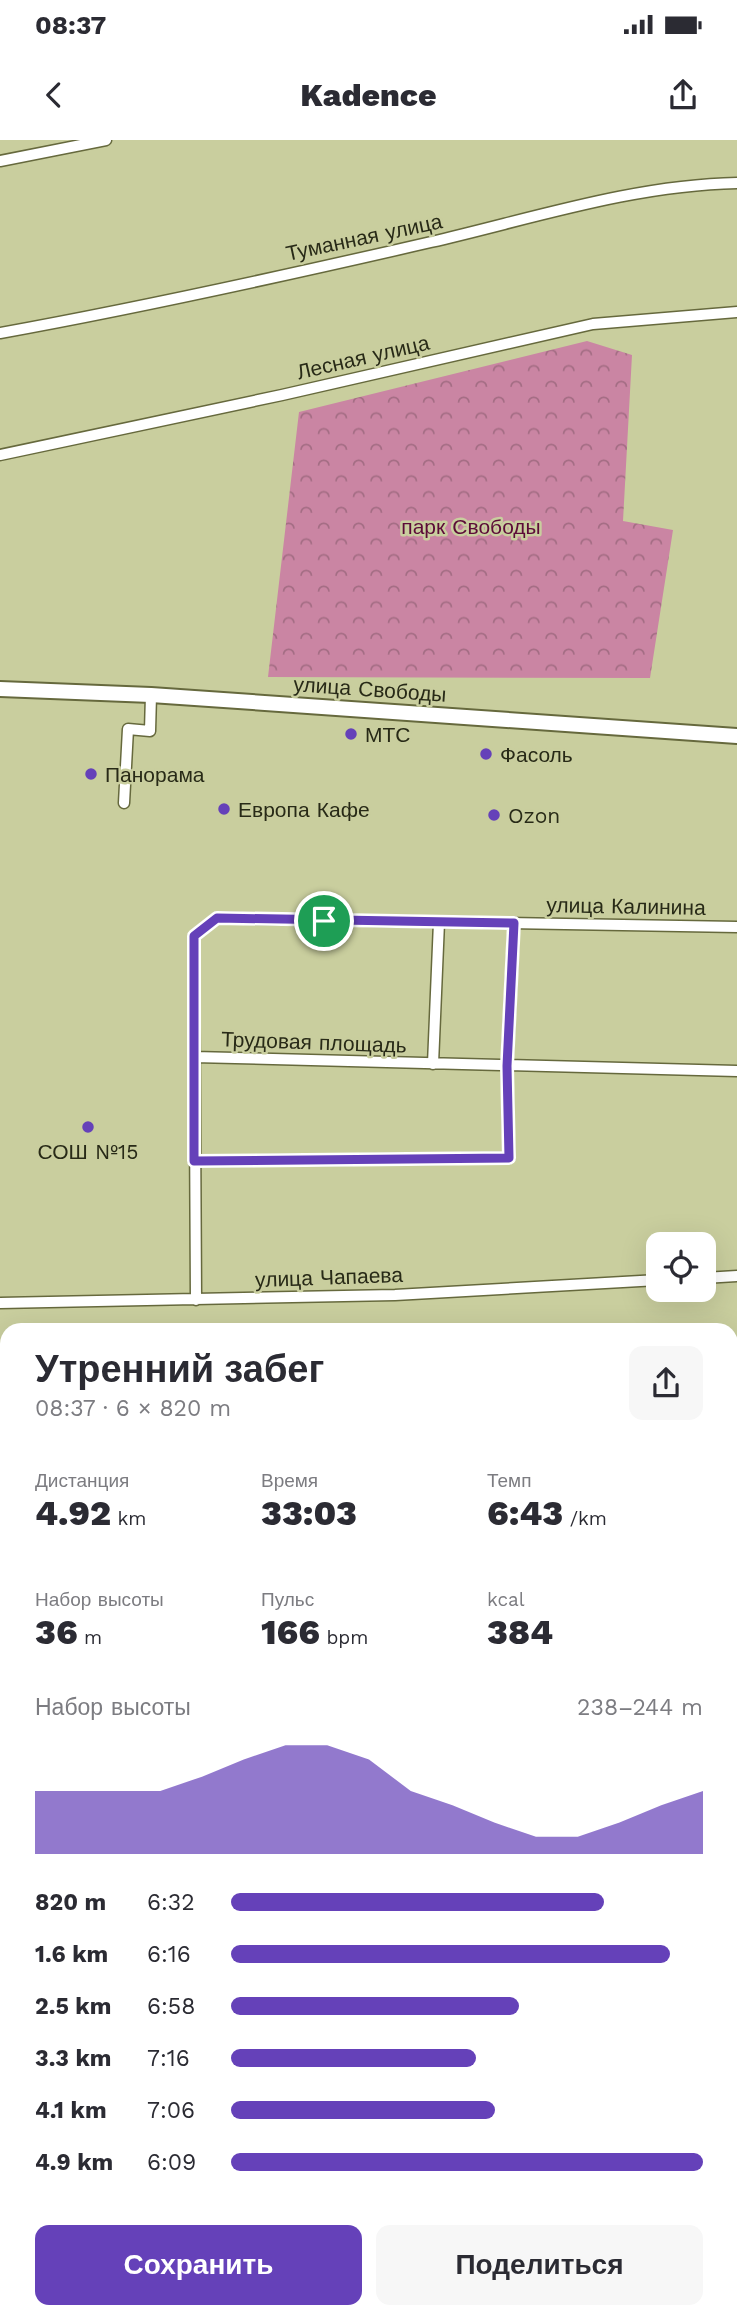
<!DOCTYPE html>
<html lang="ru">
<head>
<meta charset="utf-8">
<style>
	body { margin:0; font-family:"Work Sans",sans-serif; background:#f7f7f7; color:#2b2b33; height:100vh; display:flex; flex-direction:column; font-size:26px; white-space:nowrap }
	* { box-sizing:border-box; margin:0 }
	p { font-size:23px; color:#7c7c81 }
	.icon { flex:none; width:38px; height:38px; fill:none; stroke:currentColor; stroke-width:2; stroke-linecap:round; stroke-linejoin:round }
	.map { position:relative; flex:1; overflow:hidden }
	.details { position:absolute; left:0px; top:1183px; width:738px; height:996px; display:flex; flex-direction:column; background:#fff; border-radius:21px 21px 0 0; box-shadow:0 7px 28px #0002 }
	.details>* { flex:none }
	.tools { position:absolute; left:646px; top:1092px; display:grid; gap:14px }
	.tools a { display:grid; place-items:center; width:70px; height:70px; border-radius:14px; background:#fff; box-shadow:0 7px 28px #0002; font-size:35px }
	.pin { position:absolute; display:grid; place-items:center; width:60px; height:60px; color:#fff; margin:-30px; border:4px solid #fff; border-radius:50%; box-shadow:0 2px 7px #0007 }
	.round { display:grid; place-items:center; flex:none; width:74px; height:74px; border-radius:14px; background:#f7f7f7 }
	.head { display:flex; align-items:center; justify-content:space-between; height:119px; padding:0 35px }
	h1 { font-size:38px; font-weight:800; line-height:52px }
	.stats { display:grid; grid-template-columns:repeat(3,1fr); gap:10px; height:119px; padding:7px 35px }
	.stats div { display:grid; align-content:center }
	.stats b { font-size:35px; font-weight:800 }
	.stats small { font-size:19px; font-weight:400 }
	.stats p { font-size:19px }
	.chart { height:196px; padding:14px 35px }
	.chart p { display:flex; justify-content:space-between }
	.chart svg { width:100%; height:126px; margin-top:7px; fill:#6541b9; opacity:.7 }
	.button { display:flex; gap:14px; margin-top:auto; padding:14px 35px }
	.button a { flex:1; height:80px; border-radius:14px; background:#6541b9; color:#fff; font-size:28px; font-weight:800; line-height:80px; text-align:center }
	.button a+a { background:#f7f7f7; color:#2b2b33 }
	ul { padding:0 35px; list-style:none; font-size:23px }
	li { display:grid; grid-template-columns:112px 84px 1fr; align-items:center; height:52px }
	li i { height:18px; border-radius:9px; background:#6541b9 }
	.status { display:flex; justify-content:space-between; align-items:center; height:49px; padding:0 35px; background:#fff; direction:ltr }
	.status svg { height:19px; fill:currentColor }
	header { display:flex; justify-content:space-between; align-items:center; height:91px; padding:0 35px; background:#fff; font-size:32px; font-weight:800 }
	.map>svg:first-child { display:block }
	.forest { fill:url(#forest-crowns) }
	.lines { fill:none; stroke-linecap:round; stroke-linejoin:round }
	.river { stroke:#34b494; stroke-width:16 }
	.minor-casing { stroke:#66693d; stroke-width:13 }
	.secondary-casing { stroke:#66693d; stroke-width:18 }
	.minor { stroke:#fff; stroke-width:10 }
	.secondary { stroke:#fff; stroke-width:14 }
	.route-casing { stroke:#fff; stroke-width:14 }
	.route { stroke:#6541b9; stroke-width:9 }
	.poi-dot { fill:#6541b9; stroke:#c9ce9e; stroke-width:2.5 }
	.labels { text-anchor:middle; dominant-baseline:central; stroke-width:5; stroke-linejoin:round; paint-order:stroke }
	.street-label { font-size:21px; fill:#282a17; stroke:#c9ce9e }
	.park-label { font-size:21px; fill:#5c0b38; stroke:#c9ce9e }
	.poi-label { font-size:21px; fill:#282a17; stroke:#c9ce9e; text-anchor:start }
</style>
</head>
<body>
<div class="status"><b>08:37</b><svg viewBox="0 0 49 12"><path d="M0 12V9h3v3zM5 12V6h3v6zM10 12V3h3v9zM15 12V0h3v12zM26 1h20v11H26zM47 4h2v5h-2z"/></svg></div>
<header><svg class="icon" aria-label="back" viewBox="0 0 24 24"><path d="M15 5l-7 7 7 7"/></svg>Kadence<svg class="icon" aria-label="share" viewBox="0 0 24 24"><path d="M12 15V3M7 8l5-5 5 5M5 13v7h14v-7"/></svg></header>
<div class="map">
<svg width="737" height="2178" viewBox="0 0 737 2178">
	<defs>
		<pattern id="forest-crowns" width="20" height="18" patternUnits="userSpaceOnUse" patternTransform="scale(1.75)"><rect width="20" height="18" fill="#ca85a3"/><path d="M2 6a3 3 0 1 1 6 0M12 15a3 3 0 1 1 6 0" fill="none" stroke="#a46d84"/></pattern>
	</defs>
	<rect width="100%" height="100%" fill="#c9ce9e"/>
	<path class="forest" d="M587,201L632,215L623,381L673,390L650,538L268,537L299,272Z"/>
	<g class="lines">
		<path class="river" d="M732,1460H737
			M0,1559H7"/>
		<defs>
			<path id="minor" d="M0,21L106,0
				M0,193C144,167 288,135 431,102C531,79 633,45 737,43
				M0,315L282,255L593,184L737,172
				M124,663L128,589L150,591L151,555
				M194,917L737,931
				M433,924L439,782
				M194,1021L509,1018L507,926L514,783
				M704,1138L737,1136
				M196,1160L194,796L217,778L737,787
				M0,1163L395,1155L658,1140
				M732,1325H737
				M0,1371L7,1370
				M732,1487L737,1488
				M0,1588H7
				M732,1634L737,1635
				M0,1787H7
				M732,1867L737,1868
				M0,1990L7,1991
				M732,2034L737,2035
				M732,2154H737
				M548,2178L549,2172"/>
			<path id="secondary" d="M0,549L151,555L737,596"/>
		</defs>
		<use href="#minor" class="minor-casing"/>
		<use href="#secondary" class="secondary-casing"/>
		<use href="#minor" class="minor"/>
		<use href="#secondary" class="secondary"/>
	</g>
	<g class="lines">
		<defs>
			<path id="route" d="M217,778L514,783L507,926L509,1018L194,1021V796Z"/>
		</defs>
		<use href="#route" class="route-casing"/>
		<use href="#route" class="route"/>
	</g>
	<g class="poi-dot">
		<circle cx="351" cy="594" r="7"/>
		<circle cx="486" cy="614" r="7"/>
		<circle cx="91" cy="634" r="7"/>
		<circle cx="224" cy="669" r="7"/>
		<circle cx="494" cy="675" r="7"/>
		<circle cx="88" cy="987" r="7"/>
	</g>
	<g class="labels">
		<g class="street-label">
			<text transform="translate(364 97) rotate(-12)">Туманная улица</text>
			<text transform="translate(363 217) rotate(-13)">Лесная улица</text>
			<text transform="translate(370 549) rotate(4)">улица Свободы</text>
			<text transform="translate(626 766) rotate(1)">улица Калинина</text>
			<text transform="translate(314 902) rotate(2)">Трудовая площадь</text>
			<text transform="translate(329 1137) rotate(-2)">улица Чапаева</text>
		</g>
		<g class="park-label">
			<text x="471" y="386">парк Свободы</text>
		</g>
		<g class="poi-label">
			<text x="365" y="594">МТС</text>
			<text x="500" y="614">Фасоль</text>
			<text x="105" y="634">Панорама</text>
			<text x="238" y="669">Европа Кафе</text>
			<text x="508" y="675">Ozon</text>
			<text x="88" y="1011" text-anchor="middle">СОШ №15</text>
		</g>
	</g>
</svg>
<div class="tools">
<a><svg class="icon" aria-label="locate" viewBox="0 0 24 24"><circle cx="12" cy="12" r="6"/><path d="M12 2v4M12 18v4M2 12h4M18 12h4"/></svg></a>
</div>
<div class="pin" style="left:324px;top:781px;background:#1e9e55"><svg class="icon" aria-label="arrive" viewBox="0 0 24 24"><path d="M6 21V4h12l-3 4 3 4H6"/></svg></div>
<section class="details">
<div class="head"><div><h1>Утренний забег</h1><p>08:37 · 6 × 820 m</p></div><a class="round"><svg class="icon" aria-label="share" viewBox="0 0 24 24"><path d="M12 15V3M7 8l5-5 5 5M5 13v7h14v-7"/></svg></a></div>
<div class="stats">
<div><p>Дистанция</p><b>4.92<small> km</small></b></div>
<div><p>Время</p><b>33:03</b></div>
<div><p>Темп</p><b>6:43<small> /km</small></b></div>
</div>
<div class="stats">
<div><p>Набор высоты</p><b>36<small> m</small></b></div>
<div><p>Пульс</p><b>166<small> bpm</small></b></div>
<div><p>kcal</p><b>384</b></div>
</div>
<div class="chart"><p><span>Набор высоты</span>238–244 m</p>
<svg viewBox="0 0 160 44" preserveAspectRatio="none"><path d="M0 44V22L10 22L20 22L30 22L40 17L50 11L60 6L70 6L80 11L90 22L100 27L110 33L120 38L130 38L140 33L150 27L160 22V44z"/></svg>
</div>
<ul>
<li><b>820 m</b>6:32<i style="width:79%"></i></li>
<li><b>1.6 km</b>6:16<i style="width:93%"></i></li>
<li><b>2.5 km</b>6:58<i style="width:61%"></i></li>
<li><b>3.3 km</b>7:16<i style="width:52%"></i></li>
<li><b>4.1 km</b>7:06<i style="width:56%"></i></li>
<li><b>4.9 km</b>6:09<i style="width:100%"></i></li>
</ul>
<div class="button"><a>Сохранить</a><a>Поделиться</a></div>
</section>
</div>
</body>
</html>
